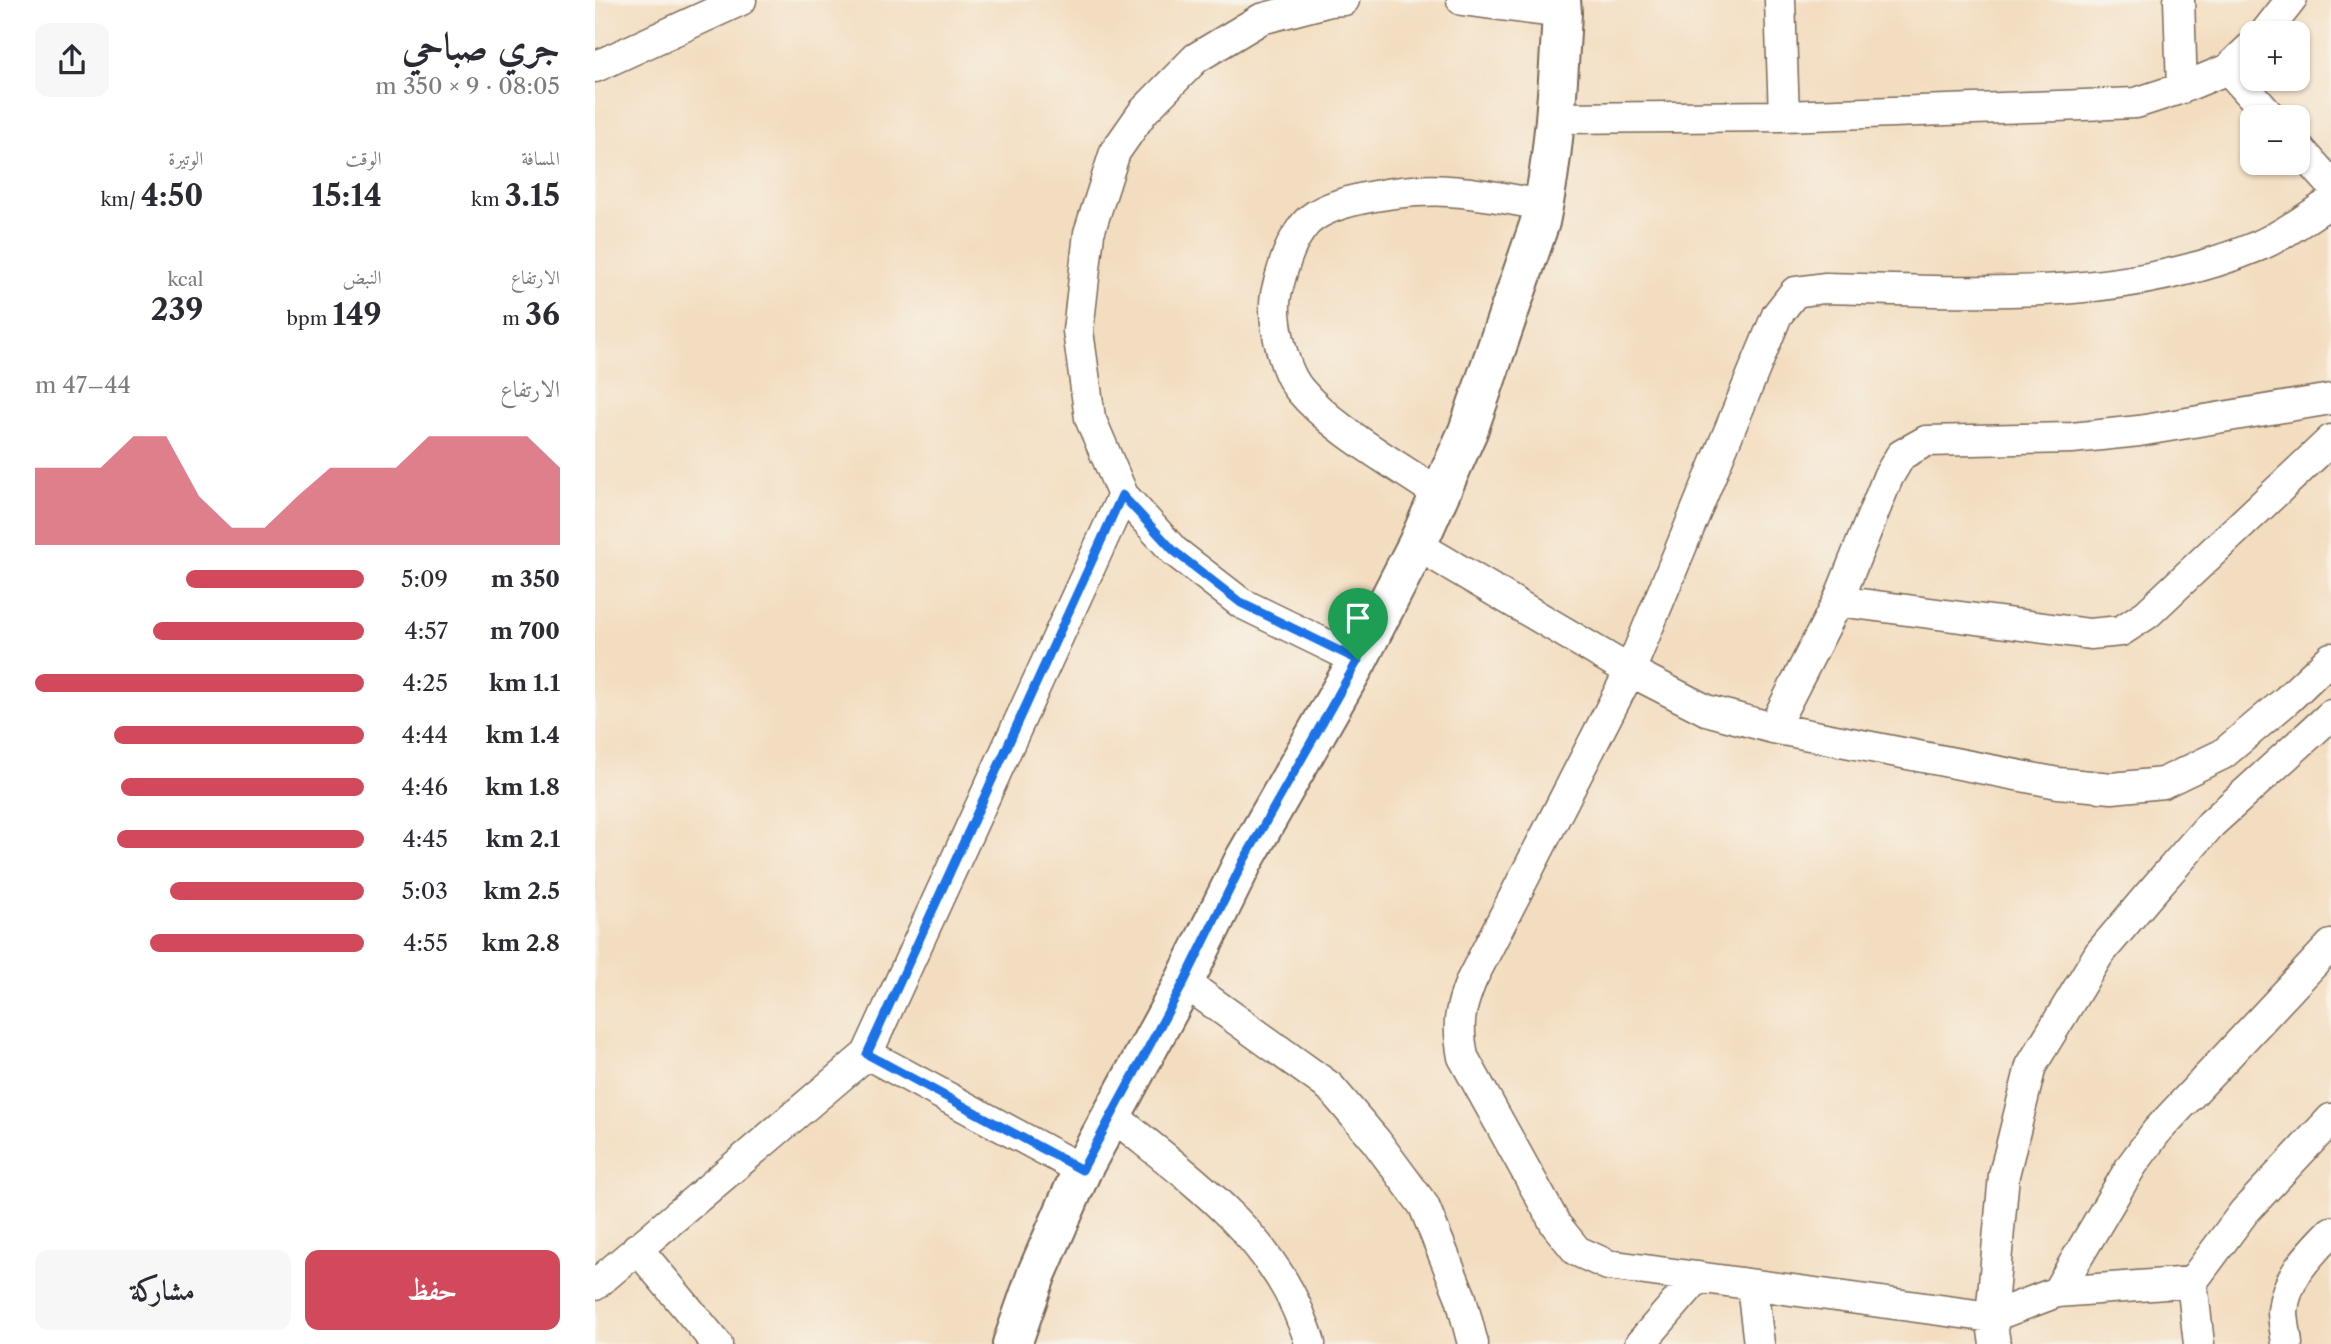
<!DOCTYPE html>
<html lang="ar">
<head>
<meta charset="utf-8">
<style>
	body { margin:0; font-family:"Libre Caslon Text",Amiri,serif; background:#f7f7f7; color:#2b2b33; direction:rtl; height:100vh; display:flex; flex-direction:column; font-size:26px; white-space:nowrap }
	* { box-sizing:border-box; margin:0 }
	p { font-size:23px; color:#7c7c81 }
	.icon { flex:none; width:38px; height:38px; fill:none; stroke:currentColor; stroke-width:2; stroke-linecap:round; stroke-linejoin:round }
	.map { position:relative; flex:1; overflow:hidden; direction:ltr }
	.sheet { display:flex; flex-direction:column; background:#fff; width:595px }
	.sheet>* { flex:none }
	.tools { position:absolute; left:1645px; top:21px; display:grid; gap:14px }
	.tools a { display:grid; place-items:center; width:70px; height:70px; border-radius:14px; background:#fff; box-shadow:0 2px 5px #0004; font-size:35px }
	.pin { position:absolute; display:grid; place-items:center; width:60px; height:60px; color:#fff; margin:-72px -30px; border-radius:50% 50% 50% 0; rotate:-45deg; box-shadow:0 0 7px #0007 }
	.pin .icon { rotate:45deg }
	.round { display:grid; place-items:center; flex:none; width:74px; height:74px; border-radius:14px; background:#f7f7f7 }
	.overview { display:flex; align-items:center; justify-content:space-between; height:119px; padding:0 35px }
	h1 { font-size:38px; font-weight:800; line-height:52px }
	.stats { display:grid; grid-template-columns:repeat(3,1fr); gap:10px; height:119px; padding:7px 35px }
	.stats div { display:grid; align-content:center }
	.stats b { font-size:30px; font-weight:800 }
	.stats small { font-size:19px; font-weight:400 }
	.stats p { font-size:19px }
	.chart { height:196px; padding:14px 35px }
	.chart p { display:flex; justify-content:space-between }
	.chart svg { width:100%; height:126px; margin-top:7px; fill:#d1495b; opacity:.7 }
	.primary-button { display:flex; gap:14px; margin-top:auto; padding:14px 35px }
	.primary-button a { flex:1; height:80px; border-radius:14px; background:#d1495b; color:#fff; font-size:28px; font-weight:800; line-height:80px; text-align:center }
	.primary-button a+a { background:#f7f7f7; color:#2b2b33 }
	ul { padding:0 35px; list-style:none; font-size:23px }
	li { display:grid; grid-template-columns:112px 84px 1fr; align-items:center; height:52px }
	li i { height:18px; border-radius:9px; background:#d1495b }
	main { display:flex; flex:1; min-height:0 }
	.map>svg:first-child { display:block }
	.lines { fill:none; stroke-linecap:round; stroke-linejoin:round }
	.minor-casing { stroke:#7b6957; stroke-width:33 }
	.secondary-casing { stroke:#7b6957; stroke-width:42 }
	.minor { stroke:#fff; stroke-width:30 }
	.secondary { stroke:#fff; stroke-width:38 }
	.route-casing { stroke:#fff; stroke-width:14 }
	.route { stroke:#1a73e8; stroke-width:9 }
</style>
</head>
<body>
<main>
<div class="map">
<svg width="1736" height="1344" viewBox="0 0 1736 1344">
	<rect width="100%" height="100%" fill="#f7f3e8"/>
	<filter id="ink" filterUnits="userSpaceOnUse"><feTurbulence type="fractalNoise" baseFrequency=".0143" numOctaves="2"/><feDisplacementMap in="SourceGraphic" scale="14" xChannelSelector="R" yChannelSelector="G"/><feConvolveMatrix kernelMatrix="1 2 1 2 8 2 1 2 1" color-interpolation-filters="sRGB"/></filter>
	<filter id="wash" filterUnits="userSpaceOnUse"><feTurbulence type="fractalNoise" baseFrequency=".00686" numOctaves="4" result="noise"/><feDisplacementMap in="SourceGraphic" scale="28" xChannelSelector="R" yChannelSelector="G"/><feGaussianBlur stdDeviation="1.57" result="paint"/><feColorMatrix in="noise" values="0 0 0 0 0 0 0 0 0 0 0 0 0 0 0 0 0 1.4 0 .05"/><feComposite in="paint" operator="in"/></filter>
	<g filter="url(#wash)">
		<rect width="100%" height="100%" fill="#f3ddc0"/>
	</g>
	<g filter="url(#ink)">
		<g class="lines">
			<defs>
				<path id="minor" d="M749,0L735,1L666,19L601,58L548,112L520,152L494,233L483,331L495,418L528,495L579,551L646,603L763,660
					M867,0L967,13
					M1185,0L1189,116
					M1584,0L1587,88
					M1670,33L1696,0
					M0,67L146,0
					M1633,69L1676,117
					M962,118L1189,116L1541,103L1587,88L1633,69L1657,46
					M1703,147L1736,184
					M1736,399L1544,431L1477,438L1331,441L1306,455L1293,477L1243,601L1495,634L1526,631L1552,614L1736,440
					M845,495C801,464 739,431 705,390C688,370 675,315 682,290C688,267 695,240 712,222C737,197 820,188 854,191C886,193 918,200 949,205
					M822,545L1035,671L1111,710L1178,728L1463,783L1517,788L1568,783L1628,754L1692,700L1736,658
					M1178,728L1243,601
					M589,982L735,1087L781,1141L829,1206L866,1298L878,1344
					M272,1054L487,1170
					M517,1115C586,1172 668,1227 704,1313C708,1324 713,1333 715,1344
					M42,1248L122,1344
					M1597,1282L1462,1292L1396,1317L1013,1265L982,1251L961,1225L868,1057C862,1025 864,1011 876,981L1035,671L1182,315L1200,292L1229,288C1374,291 1525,304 1663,246C1688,236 1712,217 1736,202
					M0,1285L272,1054L528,495
					M1157,1286L1164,1344
					M1462,1292L1537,1165L1562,1131L1736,945
					M1045,1344L1103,1277
					M1400,1344L1396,1317L1409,1175L1436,1066L1504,954L1553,896L1616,824L1736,715
					M1604,1344L1597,1282L1649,1212L1736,1119
					M1692,1344C1691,1334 1688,1321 1688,1311C1691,1277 1714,1255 1736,1232"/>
				<path id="secondary" d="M417,1344L442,1273L487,1170L589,982L649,860L763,660L822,545L873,431L945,222C960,153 963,83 967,13L966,0"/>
			</defs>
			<use href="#minor" class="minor-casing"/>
			<use href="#secondary" class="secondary-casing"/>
			<use href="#minor" class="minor"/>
			<use href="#secondary" class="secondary"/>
		</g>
	</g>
	<g class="lines" filter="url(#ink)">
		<defs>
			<path id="route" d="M527,495L579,551L646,603L763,660L649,860L589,982L487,1170L272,1054Z"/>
		</defs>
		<use href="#route" class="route-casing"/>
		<use href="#route" class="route"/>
	</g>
</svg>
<div class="tools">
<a>+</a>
<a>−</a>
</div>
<div class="pin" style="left:763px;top:660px;background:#1e9e55"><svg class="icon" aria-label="arrive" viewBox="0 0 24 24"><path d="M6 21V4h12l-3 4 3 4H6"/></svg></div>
</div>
<section class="sheet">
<div class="overview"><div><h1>جري صباحي</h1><p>08:05 · 9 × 350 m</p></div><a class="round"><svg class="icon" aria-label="share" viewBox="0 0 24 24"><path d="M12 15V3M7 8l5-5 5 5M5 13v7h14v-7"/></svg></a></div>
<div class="stats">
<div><p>المسافة</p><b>3.15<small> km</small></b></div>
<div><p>الوقت</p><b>15:14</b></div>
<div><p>الوتيرة</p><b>4:50<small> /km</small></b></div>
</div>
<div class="stats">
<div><p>الارتفاع</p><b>36<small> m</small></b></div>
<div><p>النبض</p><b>149<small> bpm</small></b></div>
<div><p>kcal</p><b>239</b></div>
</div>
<div class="chart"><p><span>الارتفاع</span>44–47 m</p>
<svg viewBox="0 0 160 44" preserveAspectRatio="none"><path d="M0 44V17L10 17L20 17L30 6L40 6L50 27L60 38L70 38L80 27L90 17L100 17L110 17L120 6L130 6L140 6L150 6L160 17V44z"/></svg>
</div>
<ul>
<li><b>350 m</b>5:09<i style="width:54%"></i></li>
<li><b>700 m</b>4:57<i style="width:64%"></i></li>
<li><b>1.1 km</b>4:25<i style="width:100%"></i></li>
<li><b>1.4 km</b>4:44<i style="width:76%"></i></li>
<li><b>1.8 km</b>4:46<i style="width:74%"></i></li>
<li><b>2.1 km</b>4:45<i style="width:75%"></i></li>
<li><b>2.5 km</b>5:03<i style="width:59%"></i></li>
<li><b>2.8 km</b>4:55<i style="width:65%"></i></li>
</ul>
<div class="primary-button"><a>حفظ</a><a>مشاركة</a></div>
</section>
</main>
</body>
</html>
